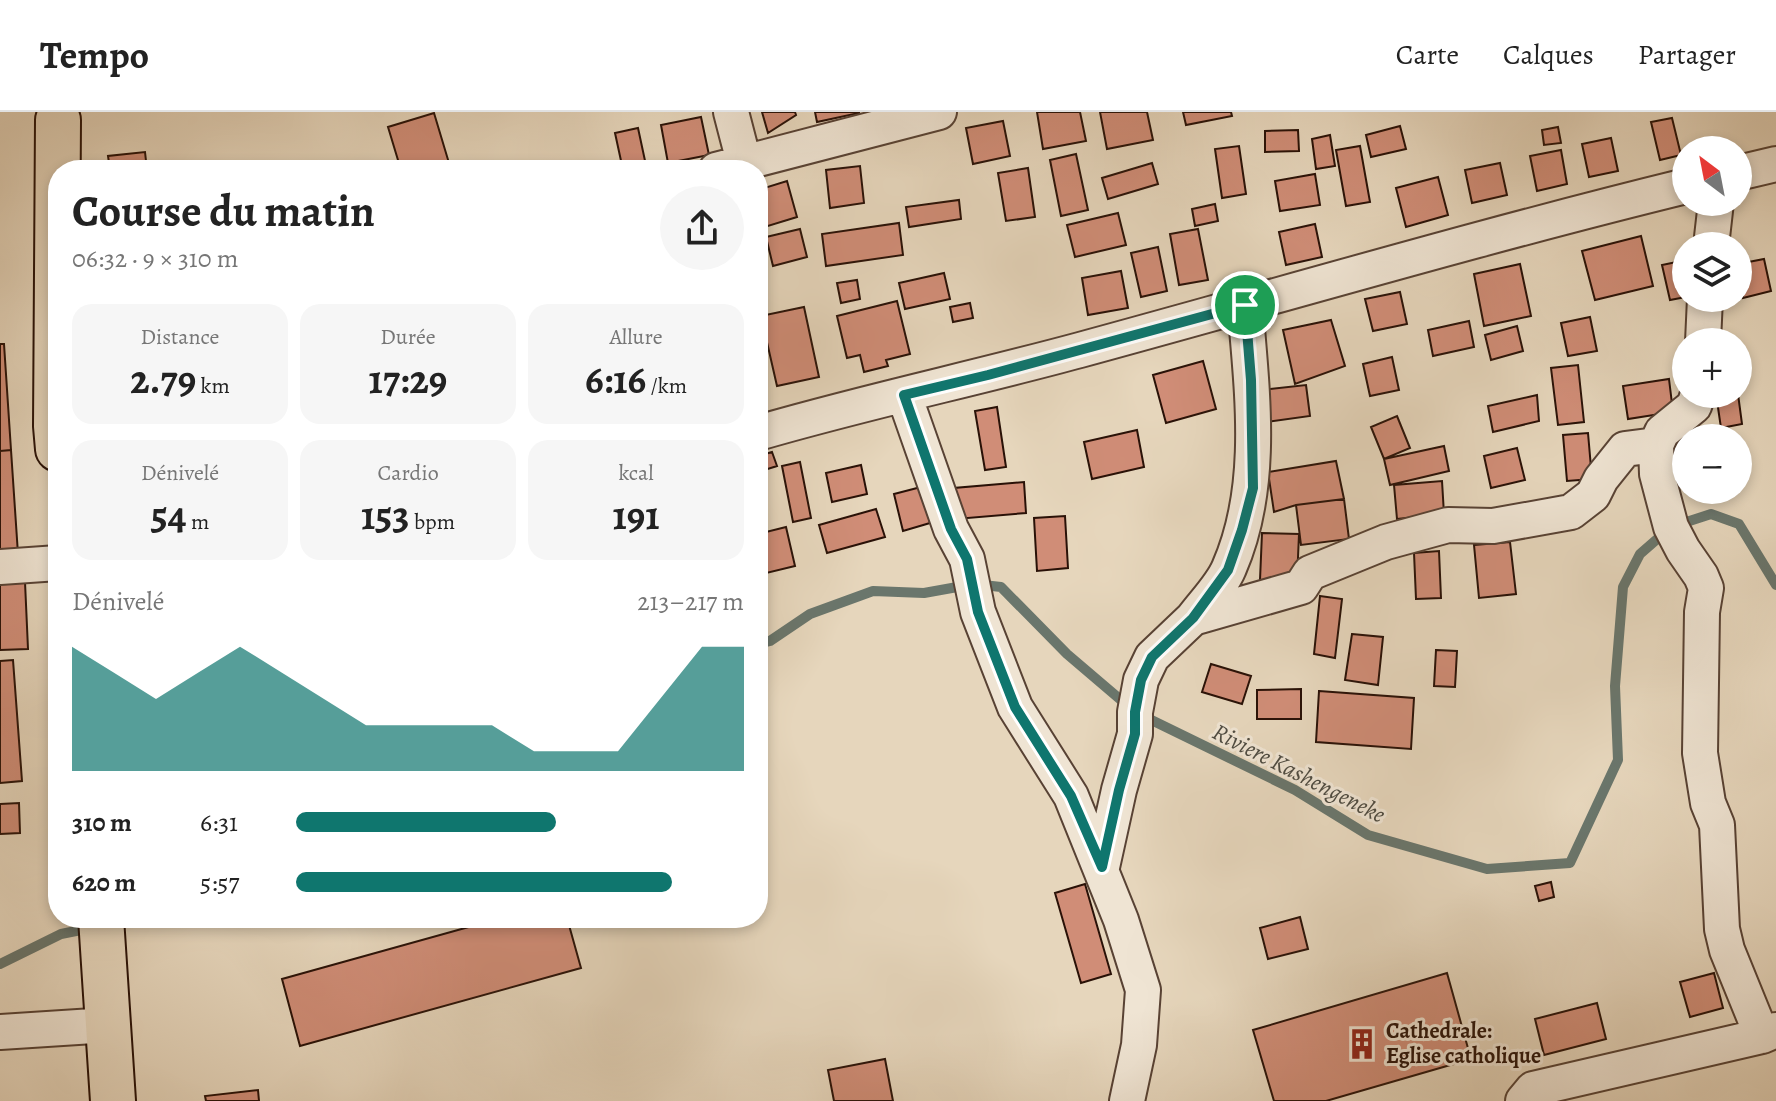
<!DOCTYPE html>
<html lang="fr">
<head>
<meta charset="utf-8">
<style>
	body { margin:0; font-family:Alegreya,serif; background:#f6f6f6; color:#222; height:100vh; display:flex; flex-direction:column; font-size:30px; white-space:nowrap }
	* { box-sizing:border-box; margin:0 }
	p { font-size:26px; color:#767676 }
	.icon { flex:none; width:44px; height:44px; fill:none; stroke:currentColor; stroke-width:2; stroke-linecap:round; stroke-linejoin:round }
	.map { position:relative; flex:1; overflow:hidden }
	.sheet { position:absolute; left:48px; top:48px; width:720px; height:768px; display:flex; flex-direction:column; background:#fff; border-radius:32px; box-shadow:0 4px 12px #0003 }
	.sheet>* { flex:none }
	.needle { width:52px; rotate:328deg }
	.buttons { position:absolute; left:1672px; top:24px; display:grid; gap:16px }
	.buttons a { display:grid; place-items:center; width:80px; height:80px; border-radius:50%; background:#fff; box-shadow:0 4px 12px #0003; font-size:40px }
	.pin { position:absolute; display:grid; place-items:center; width:68px; height:68px; color:#fff; margin:-34px; border:4px solid #fff; border-radius:50%; box-shadow:0 2px 8px #0007 }
	.round { display:grid; place-items:center; flex:none; width:84px; height:84px; border-radius:42px; background:#f6f6f6 }
	.overview { display:flex; align-items:center; justify-content:space-between; height:136px; padding:0 24px }
	h1 { font-size:44px; font-weight:700; line-height:60px }
	.stats { display:grid; grid-template-columns:repeat(3,1fr); gap:12px; height:136px; padding:8px 24px }
	.stats div { display:grid; align-content:center; border-radius:20px; background:#f6f6f6; text-align:center }
	.stats b { font-size:40px; font-weight:700 }
	.stats small { font-size:22px; font-weight:400 }
	.stats p { font-size:22px }
	.chart { height:224px; padding:16px 24px }
	.chart p { display:flex; justify-content:space-between }
	.chart svg { width:100%; height:144px; margin-top:8px; fill:#0f766e; opacity:.7 }
	ul { padding:0 24px; list-style:none; font-size:26px }
	li { display:grid; grid-template-columns:128px 96px 1fr; align-items:center; height:60px }
	li i { height:20px; border-radius:10px; background:#0f766e }
	header { display:flex; align-items:center; gap:48px; box-sizing:border-box; height:112px; padding:0 40px; background:#fff; border-bottom:2px solid #e0e0e0 }
	header strong { font-size:38px }
	nav { display:flex; gap:44px; margin-inline-start:auto; font-size:28px }
	.map>svg:first-child { display:block }
	.lines { fill:none; stroke-linecap:round; stroke-linejoin:round }
	.stream { stroke:#6a766c; stroke-width:10 }
	.building { fill:#d08d77; stroke:#291107; stroke-width:2 }
	.minor-casing { stroke:#584234; stroke-width:38 }
	.trunk-casing { stroke:#291107; stroke-width:48 }
	.minor { stroke:#efe4d3; stroke-width:34 }
	.trunk { stroke:#e6d6bc; stroke-width:44 }
	.route-casing { stroke:#fff; stroke-width:16 }
	.route { stroke:#0f766e; stroke-width:10 }
	.labels { text-anchor:middle; dominant-baseline:central; stroke-width:6; stroke-linejoin:round; paint-order:stroke }
	.poi-label { font-size:22px; font-weight:bold; fill:#291107; stroke:#efe4d3; text-anchor:start }
	.water-label { font-size:24px; font-style:italic; fill:#4f4c42; stroke:#efe4d3 }
</style>
</head>
<body>
<header>
<strong>Tempo</strong>
<nav><a>Carte</a><a>Calques</a><a>Partager</a></nav>
</header>
<div class="map">
<svg width="1776" height="989" viewBox="0 0 1776 989">
	<rect width="100%" height="100%" fill="#e6d6bc"/>
	<filter id="stains"><feTurbulence type="fractalNoise" baseFrequency=".0025" numOctaves="4"/><feColorMatrix values="0 0 0 0 .2 0 0 0 0 .09 0 0 0 0 .02 0 0 0 .5 -.17"/></filter>
	<radialGradient id="worn" r=".72"><stop offset=".6" stop-color="#630" stop-opacity="0"/><stop offset="1" stop-color="#630" stop-opacity=".3"/></radialGradient>
	<g class="lines">
		<path class="stream" d="M758,532L770,529L810,502L873,479L924,481L974,472L1001,475L1067,542L1135,600L1295,678L1368,723L1487,757L1570,751L1618,648L1615,574L1623,475L1640,442L1671,415L1711,402L1739,412L1776,473
			M110,812L137,806
			M0,852L61,822L91,816"/>
	</g>
	<path class="building" d="M762,0H795L796,3L768,21Z
		M815,0H859V1L817,10Z
		M1037,0H1080L1086,29L1043,37Z
		M1100,0H1147L1153,28L1107,37Z
		M1183,0H1231L1232,4L1186,13Z
		M434,1L449,51L440,54L442,58H401L388,15Z
		M701,5L709,43L668,51L661,13Z
		M1672,6L1681,43L1660,48L1651,10Z
		M1003,9L1010,44L973,52L966,16Z
		M1400,14L1406,37L1371,45L1366,23Z
		M1558,15L1561,31L1544,33L1542,18Z
		M638,16L647,58H623L615,21Z
		M1298,18L1299,39L1265,40V19Z
		M1330,23L1335,54L1316,57L1312,27Z
		M1611,26L1618,59L1589,65L1582,32Z
		M1239,34L1246,82L1222,86L1215,37Z
		M1360,34L1370,90L1346,94L1336,38Z
		M1561,38L1567,72L1537,79L1530,44Z
		M145,40L147,58H110L108,44Z
		M1076,42L1088,98L1061,104L1050,48Z
		M1152,51L1158,72L1108,87L1102,66Z
		M1500,51L1507,83L1472,91L1465,58Z
		M860,54L864,91L830,96L826,58Z
		M1028,56L1035,105L1006,109L998,61Z
		M1315,62L1320,93L1280,99L1275,69Z
		M1438,65L1448,103L1406,115L1396,76Z
		M787,69L797,105L758,117V78Z
		M959,88L961,107L909,115L906,95Z
		M1215,92L1218,109L1195,114L1192,97Z
		M1118,101L1126,133L1075,145L1067,113Z
		M899,111L903,143L826,154L822,122Z
		M1315,112L1322,145L1286,153L1279,120Z
		M800,117L807,145L773,154L766,125Z
		M1198,117L1208,168L1179,173L1170,122Z
		M1641,124L1653,174L1595,188L1582,139Z
		M1158,135L1167,179L1141,185L1131,141Z
		M1764,147L1771,179L1743,186L1738,152Z
		M1686,148V185L1670,188L1662,153Z
		M1520,152L1531,204L1484,214L1474,162Z
		M1121,159L1128,196L1088,203L1082,166Z
		M944,161L950,187L905,197L899,171Z
		M857,168L860,187L841,191L837,171Z
		M1400,180L1407,212L1373,219L1365,187Z
		M897,189L910,242L886,248L888,254L864,260L860,243L847,246L837,204Z
		M970,191L973,206L953,210L950,195Z
		M804,195L819,265L777,274L761,204Z
		M1590,205L1597,239L1568,244L1561,211Z
		M1331,208L1345,254L1295,272L1283,218Z
		M1469,209L1474,235L1433,244L1428,218Z
		M1517,214L1523,239L1491,248L1485,223Z
		M0,232H4L11,338L0,339Z
		M1392,245L1399,278L1370,284L1363,252Z
		M1203,249L1216,297L1166,311L1153,263Z
		M1578,253L1584,310L1558,313L1551,256Z
		M1669,267L1673,300L1628,307L1623,274Z
		M1306,273L1310,304L1266,310L1262,278Z
		M1716,282H1738L1742,312L1721,316Z
		M1537,283L1539,309L1493,320L1488,294Z
		M997,295L1006,355L985,358L975,299Z
		M1397,304L1410,336L1384,347L1371,315Z
		M1137,318L1144,355L1092,367L1084,330Z
		M1588,321L1592,367L1567,369L1563,323Z
		M1444,334L1449,359L1390,373L1384,347Z
		M1517,336L1525,368L1491,376L1484,344Z
		M11,338L18,442L0,443V339Z
		M772,340L777,354L761,359L758,344Z
		M1336,349L1344,387L1296,393L1274,400L1268,360Z
		M800,350L811,406L793,410L782,354Z
		M861,353L867,382L832,390L826,361Z
		M1442,369L1444,402L1397,407L1394,373Z
		M1024,370L1026,401L956,407L954,376Z
		M921,375L930,411L903,419L894,382Z
		M1344,387L1349,427L1301,433L1296,393Z
		M876,397L885,425L827,441L819,413Z
		M1065,404L1068,456L1037,459L1034,406Z
		M786,415L795,454L758,463V422Z
		M1262,421L1299,422L1297,469L1260,468Z
		M1510,430L1516,482L1479,486L1474,433Z
		M1439,439L1441,486L1416,487L1414,441Z
		M25,470L28,537L0,538V471Z
		M1320,484L1342,487L1335,546L1314,542Z
		M1352,522L1383,525L1378,573L1345,568Z
		M1436,538L1457,539L1455,575L1434,574Z
		M13,548L22,669L0,671V549Z
		M1211,552L1251,564L1242,592L1202,580Z
		M1301,577V607H1257V578Z
		M1319,579L1414,586L1411,637L1316,630Z
		M19,691L20,721L0,722V692Z
		M1551,770L1554,785L1539,789L1535,774Z
		M1085,772L1111,862L1081,871L1055,781Z
		M1300,805L1308,837L1268,847L1260,816Z
		M501,806H567L581,856L300,934L282,867Z
		M1447,861L1471,947L1326,989H1274L1253,918Z
		M1714,861L1723,896L1690,905L1680,870Z
		M1597,891L1606,927L1544,943L1535,907Z
		M885,947L893,989H834L828,958Z
		M258,978L259,989H206L205,984Z"/>
	<g class="lines">
		<defs>
			<path id="minor" d="M731,0L744,50
				M716,58L939,0
				M1738,61L1776,52
				M1711,134L1716,90
				M1703,230L1705,186
				M1698,282L1694,294L1662,320L1656,333L1657,362L1671,415L1683,438L1701,464L1706,476L1702,500L1700,641L1708,691L1717,713L1722,817L1727,838L1762,924
				M904,283L951,417L967,447L978,500L1015,595L1071,684L1121,808L1143,878L1139,933L1127,989
				M758,321C864,290 973,267 1080,238C1282,183 1482,124 1686,74
				M0,455L58,451
				M1193,506C1205,490 1222,473 1229,456C1265,374 1252,280 1245,193
				M1102,755L1119,678L1135,622V600L1141,568L1152,545L1193,506L1301,475L1310,461L1386,430L1448,413L1493,414L1571,400L1593,383L1601,367L1625,337L1656,333
				M0,920L109,913
				M1523,989L1533,977L1762,924L1776,918"/>
			<path id="trunk" d="M58,8L56,314L58,337
				M101,806L113,989"/>
		</defs>
		<use href="#minor" class="minor-casing"/>
		<use href="#trunk" class="trunk-casing"/>
		<use href="#minor" class="minor"/>
		<use href="#trunk" class="trunk"/>
	</g>
	<g class="lines">
		<defs>
			<path id="route" d="M1245,193L1251,268L1253,376L1242,418L1228,458L1193,506L1152,545L1141,568L1135,600V622L1119,678L1102,755L1071,684L1015,595L978,500L967,447L951,417L904,283L988,263Z"/>
		</defs>
		<use href="#route" class="route-casing"/>
		<use href="#route" class="route"/>
	</g>
	<defs>
		<symbol id="building-bare" viewBox="-9 -9 18 18"><path d="M-4-6H4V6H1V3H-1V6H-4ZM-2.5-4.3h1.7v1.8h-1.7ZM.8-4.3h1.7v1.8H.8ZM-2.5-1h1.7V.8h-1.7ZM.8-1h1.7V.8H.8Z" fill="#8f2418" stroke="#efe4d3" stroke-width="2.5" paint-order="stroke"/></symbol>
	</defs>
	<g fill-rule="evenodd">
		<use href="#building-bare" x="1340" y="910" width="44" height="44"/>
	</g>
	<g class="labels">
		<g class="poi-label">
			<text x="1386" y="919">Cathedrale:<tspan x="1386" dy="25">Eglise catholique</tspan></text>
		</g>
		<g class="water-label">
			<text transform="translate(1299 661) rotate(27)">Riviere Kashengeneke</text>
		</g>
	</g>
	<rect width="100%" height="100%" filter="url(#stains)"/>
	<rect width="100%" height="100%" fill="url(#worn)"/>
</svg>
<div class="buttons">
<a><svg class="needle" viewBox="-14 -14 28 28"><path d="M0-13l5 13h-10z" fill="#e53935"/><path d="M0 13l5-13h-10z" fill="#767676"/></svg></a>
<a><svg class="icon" aria-label="layers" viewBox="0 0 24 24"><path d="M12 4l9 5-9 5-9-5zM3 14l9 5 9-5"/></svg></a>
<a>+</a>
<a>−</a>
</div>
<div class="pin" style="left:1245px;top:193px;background:#1e9e55"><svg class="icon" aria-label="arrive" viewBox="0 0 24 24"><path d="M6 21V4h12l-3 4 3 4H6"/></svg></div>
<section class="sheet">
<div class="overview"><div><h1>Course du matin</h1><p>06:32 · 9 × 310 m</p></div><a class="round"><svg class="icon" aria-label="share" viewBox="0 0 24 24"><path d="M12 15V3M7 8l5-5 5 5M5 13v7h14v-7"/></svg></a></div>
<div class="stats">
<div><p>Distance</p><b>2.79<small> km</small></b></div>
<div><p>Durée</p><b>17:29</b></div>
<div><p>Allure</p><b>6:16<small> /km</small></b></div>
</div>
<div class="stats">
<div><p>Dénivelé</p><b>54<small> m</small></b></div>
<div><p>Cardio</p><b>153<small> bpm</small></b></div>
<div><p>kcal</p><b>191</b></div>
</div>
<div class="chart"><p><span>Dénivelé</span>213–217 m</p>
<svg viewBox="0 0 160 44" preserveAspectRatio="none"><path d="M0 44V6L10 14L20 22L30 14L40 6L50 14L60 22L70 30L80 30L90 30L100 30L110 38L120 38L130 38L140 22L150 6L160 6V44z"/></svg>
</div>
<ul>
<li><b>310 m</b>6:31<i style="width:58%"></i></li>
<li><b>620 m</b>5:57<i style="width:84%"></i></li>
</ul>
</section>
</div>
</body>
</html>
